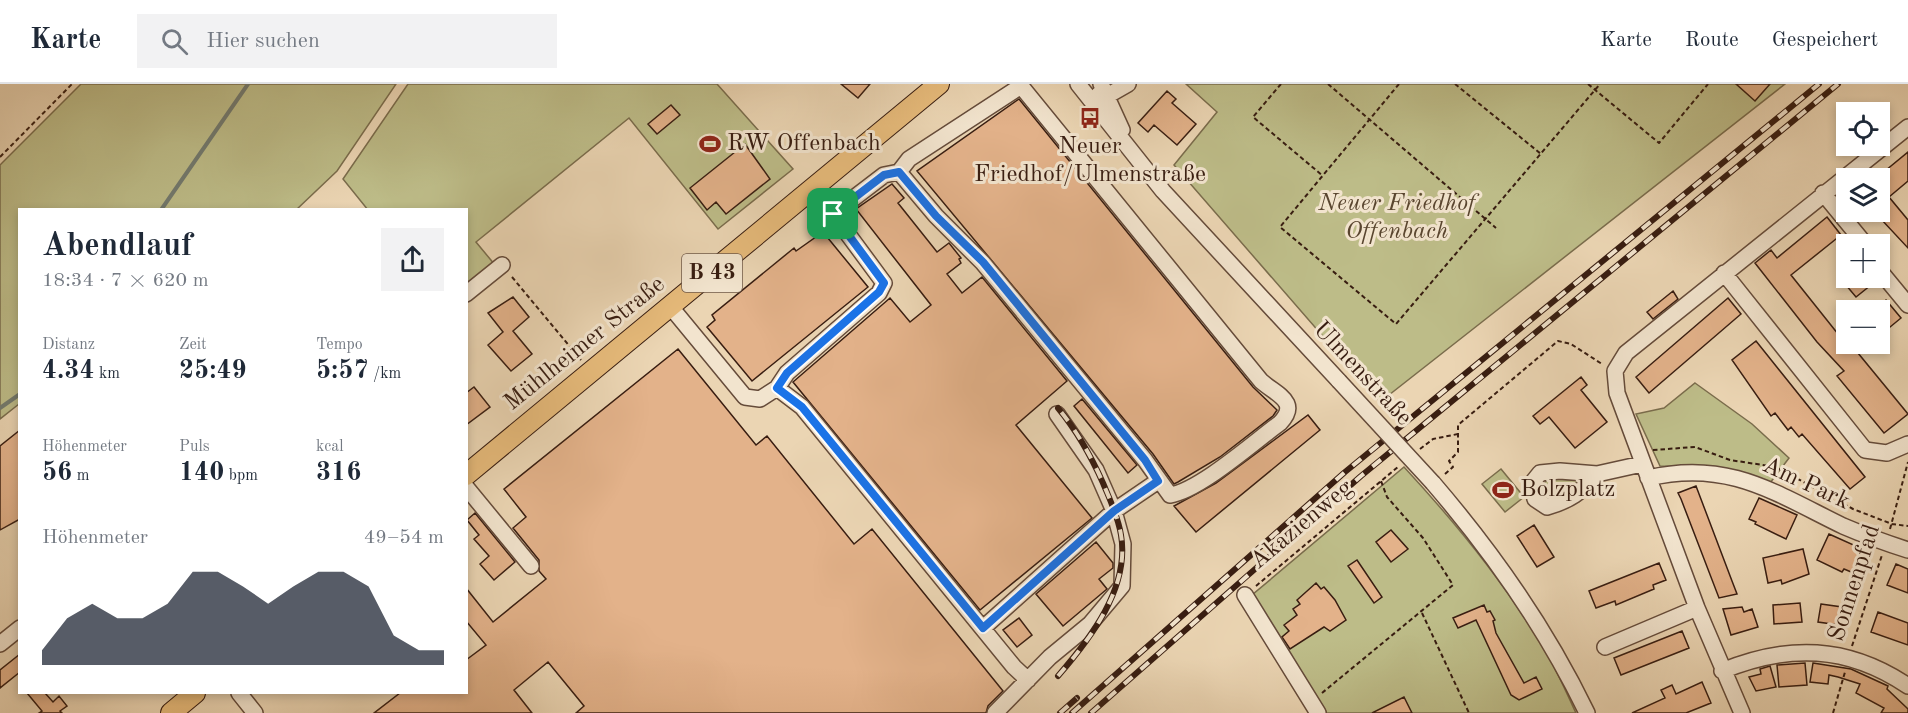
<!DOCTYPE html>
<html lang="de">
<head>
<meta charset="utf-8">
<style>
	body { margin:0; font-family:"Old Standard TT",serif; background:#f2f2f3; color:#1f2937; height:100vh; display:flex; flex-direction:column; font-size:22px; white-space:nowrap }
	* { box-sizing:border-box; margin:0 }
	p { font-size:20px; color:#747a83 }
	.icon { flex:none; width:33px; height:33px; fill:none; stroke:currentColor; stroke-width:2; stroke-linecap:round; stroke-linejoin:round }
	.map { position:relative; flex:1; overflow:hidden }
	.side { position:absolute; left:18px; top:124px; width:450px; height:486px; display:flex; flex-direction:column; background:#fff; border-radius:0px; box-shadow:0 3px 9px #0003 }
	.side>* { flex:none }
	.tools { position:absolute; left:1836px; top:18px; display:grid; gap:12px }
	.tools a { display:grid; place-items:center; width:54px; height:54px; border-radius:0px; background:#fff; box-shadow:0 3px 9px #0003; font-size:30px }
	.pin { position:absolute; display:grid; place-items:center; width:51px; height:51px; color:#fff; margin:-26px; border-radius:12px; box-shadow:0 3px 9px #0006 }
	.round { display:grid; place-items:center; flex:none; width:63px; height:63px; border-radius:0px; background:#f2f2f3 }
	.headline { display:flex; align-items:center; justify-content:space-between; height:102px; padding:0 24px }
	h1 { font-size:33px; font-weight:700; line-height:45px }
	.figures { display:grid; grid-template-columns:repeat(3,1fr); gap:9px; height:102px; padding:6px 24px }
	.figures div { display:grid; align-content:center }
	.figures b { font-size:26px; font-weight:700 }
	.figures small { font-size:16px; font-weight:400 }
	.figures p { font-size:16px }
	.chart { height:168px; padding:12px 24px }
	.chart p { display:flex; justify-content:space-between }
	.chart svg { width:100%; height:108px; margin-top:6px; fill:#111827; opacity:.7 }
	header { display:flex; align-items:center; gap:36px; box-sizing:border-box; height:84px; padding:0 30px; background:#fff; border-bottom:2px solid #e0e1e3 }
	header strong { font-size:28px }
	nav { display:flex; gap:33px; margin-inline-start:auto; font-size:21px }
	.search { width:420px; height:54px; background:#f2f2f3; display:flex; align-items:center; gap:15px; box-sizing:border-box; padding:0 21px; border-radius:0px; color:#747a83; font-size:22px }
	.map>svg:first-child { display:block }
	.green { fill:#bdbc88; stroke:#7a6c4c; stroke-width:1.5 }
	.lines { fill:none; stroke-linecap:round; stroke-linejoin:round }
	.stream { stroke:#727a6f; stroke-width:4 }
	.building { fill:#e3b28a; stroke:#381d11; stroke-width:1.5 }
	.minor-casing { stroke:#654b3a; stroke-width:18 }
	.major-casing { stroke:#381d11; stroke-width:22 }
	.path { stroke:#381d11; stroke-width:2; stroke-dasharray:4.5 3; stroke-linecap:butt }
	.minor { stroke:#f2e4ce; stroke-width:15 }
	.major { stroke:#e6ba7a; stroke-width:20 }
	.rail-casing { stroke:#381d11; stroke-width:6 }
	.rail { stroke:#f2e4ce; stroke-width:4; stroke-dasharray:11; stroke-linecap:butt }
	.minor-bridge-casing { stroke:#654b3a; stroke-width:18; stroke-linecap:butt }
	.minor-bridge { stroke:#f2e4ce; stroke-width:15 }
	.route-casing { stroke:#fff; stroke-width:12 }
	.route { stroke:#1a73e8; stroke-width:8 }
	.labels { text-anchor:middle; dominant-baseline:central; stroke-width:6; stroke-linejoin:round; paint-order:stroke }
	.shield { fill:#f2e4ce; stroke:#70594a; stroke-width:1.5 }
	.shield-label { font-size:22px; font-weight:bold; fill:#381d11 }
	.poi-label { font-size:24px; fill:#381d11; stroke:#f2e4ce; text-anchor:start }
	.park-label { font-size:24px; font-style:italic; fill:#59452f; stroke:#f2e4ce }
	.street-label { font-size:24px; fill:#381d11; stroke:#f2e4ce }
</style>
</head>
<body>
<header>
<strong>Karte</strong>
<div class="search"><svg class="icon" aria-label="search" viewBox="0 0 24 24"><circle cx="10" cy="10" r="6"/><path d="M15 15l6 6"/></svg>Hier suchen</div>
<nav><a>Karte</a><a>Route</a><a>Gespeichert</a></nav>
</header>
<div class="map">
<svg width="1908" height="629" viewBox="0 0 1908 629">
	<rect width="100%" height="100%" fill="#ebd5b3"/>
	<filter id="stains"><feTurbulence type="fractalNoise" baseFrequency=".00333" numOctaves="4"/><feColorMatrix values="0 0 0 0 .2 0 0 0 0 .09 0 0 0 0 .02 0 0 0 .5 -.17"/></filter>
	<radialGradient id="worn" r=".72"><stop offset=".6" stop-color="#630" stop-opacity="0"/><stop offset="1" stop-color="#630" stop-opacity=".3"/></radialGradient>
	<path class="green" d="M81,0H396L337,87L296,126H20L19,320L0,335V81Z
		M408,0H717L793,85L718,145L629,34L476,158L495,181L467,204L466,126H368L343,95Z
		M1186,0H1785L1380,318L1174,81L1217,28Z
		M1695,299L1752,340L1789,374L1770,399L1724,384L1660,382L1636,330L1664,324Z
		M1404,383C1455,438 1502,495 1541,560C1555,581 1565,606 1576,629H1326L1252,511Z
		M1501,385L1524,413L1505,428L1482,400Z
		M1548,395L1578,396L1571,406L1554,413L1544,406L1543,400Z"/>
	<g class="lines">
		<path class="stream" d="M161,126L248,0
			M0,324L20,310"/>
	</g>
	<path class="building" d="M841,0H870L858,14Z
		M1736,0H1770L1755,17Z
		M1167,7L1176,15L1172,19L1196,40L1177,61L1154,41L1148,48L1138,39Z
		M1019,15L1253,303L1277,326L1273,332L1220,373L1178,398L1174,400L1153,370L917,87Z
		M671,21L680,31L657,50L648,40Z
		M745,60L770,95L726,130L716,118L707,126L690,104Z
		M1908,68V97L1889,113L1908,136V164L1880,134V91Z
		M892,100L904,114L898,119L937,168L949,159L961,174L959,175L961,179L947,190L962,209L982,193L1067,297L1016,341L1092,434L980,526L793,298L890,214L910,238L931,221L856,125Z
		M1827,133L1841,151L1791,191L1846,260H1869L1858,269L1908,330L1884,349L1837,292L1844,287L1817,258L1755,179L1771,166L1777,174Z
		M823,148L868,203L752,297L707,243L715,236L712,231L794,164L796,167Z
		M1840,194H1873L1876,197L1856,213Z
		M1673,207L1678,215L1653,235L1647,228Z
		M513,213L529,233L513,247L532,270L511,287L488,261L503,248L488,229Z
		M1728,214L1741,230L1649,309L1636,293Z
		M1886,216L1901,234L1884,248L1880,242V221Z
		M1756,257L1865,393L1850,405L1802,350L1799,353L1791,343L1788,346L1775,329L1771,332L1732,276Z
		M678,265L756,361L767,352L854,460L872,445L1003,607L988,622L986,629H576L584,622L548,578L514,606L532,629H374L400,609H466V576L486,561L466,537V504L493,538L546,495L539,487V476L513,444L526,433L504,405Z
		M1581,293L1587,301L1581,306L1607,338L1575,364L1549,333L1540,340L1533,332Z
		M474,303L490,323L466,341V309Z
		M1082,315L1137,381L1128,389L1074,322Z
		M1308,331L1320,346L1196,448L1174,422L1216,399Z
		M20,346V435L0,446V362Z
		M1696,402L1732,497L1737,510L1719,514L1681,415L1678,409Z
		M1759,414L1797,431L1786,455L1755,440L1756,438L1749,435Z
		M475,429L515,478L494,496L480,480L489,472L474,455L479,451L467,436Z
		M1534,441L1554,473L1537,483L1517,452Z
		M1391,446L1408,465L1391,478L1376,458Z
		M1829,450L1867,467L1856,490L1844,485L1842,488L1817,476Z
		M1096,458L1113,479V484L1099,495L1107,505L1063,542L1036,510Z
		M1803,465L1809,490L1782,500L1781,496L1768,499L1763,474Z
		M1357,476L1382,513L1374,519L1348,482Z
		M1659,479L1666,496L1653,501L1654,505L1616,521L1615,517L1596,524L1589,507Z
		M1896,480L1908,485V509L1887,501Z
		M1316,499L1321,505L1324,503L1335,516L1346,536L1330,547L1324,543L1290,565L1282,553L1289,547L1284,541L1297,531L1293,525L1300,520L1297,516Z
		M1800,519L1802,538L1774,540L1773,521Z
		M1821,520L1849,524L1846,542L1818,538Z
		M1484,521L1487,528L1490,527L1495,536L1493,537L1496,549L1524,599L1536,593L1542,605L1519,616L1511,611L1476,536L1458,544L1453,534Z
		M1742,523L1744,528L1752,525L1758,543L1731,551L1723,525Z
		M1878,528L1908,539V561L1871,548Z
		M1019,534L1032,551L1017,563L1003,546Z
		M1682,547L1689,564L1621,591L1614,574Z
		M20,570V588L0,604V586Z
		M1805,579L1807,601L1779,603L1777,581Z
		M1813,579L1851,585L1888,602L1887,605L1908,625V629H1881L1884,624L1856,609L1860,600L1838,593L1829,591L1828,600L1810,598Z
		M1770,582L1776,603L1756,607L1749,593L1761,590L1760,585Z
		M1702,598L1711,619L1686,629H1632L1665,614L1661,606L1672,601L1676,610Z
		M27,609H45L53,618L59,612L67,622L60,627L62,629H39L42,627Z
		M1404,613L1412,629H1372Z"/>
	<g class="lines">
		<defs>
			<path id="minor" d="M1078,0L1163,107L1339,297
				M1101,0L1122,46
				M1099,10L1107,12L1128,0
				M1823,109L1865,160
				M1880,187L1908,221
				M1724,189L1865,366L1887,369L1908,360
				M466,210L502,181
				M670,222L745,313L760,315L777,304L802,323L1014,583L1028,596
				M777,304L787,289L879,209L884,199L833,130L884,91L899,88L909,75L1021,2L1261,297C1277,311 1300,318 1280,339C1254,358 1199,407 1170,411L1145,376L983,179L936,132L899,88
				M1597,390C1582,408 1569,417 1547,423L1535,415L1532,399L1540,389L1560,387L1597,390L1642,380
				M1648,394C1728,375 1775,409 1843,442C1864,451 1886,459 1908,466
				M1433,399C1494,470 1546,544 1587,629
				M466,403L531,482
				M1245,511L1318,629
				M983,544L1114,427L1158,397
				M0,560L20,544
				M1605,563L1697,524
				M1722,587C1788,560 1847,561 1908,602
				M239,609L255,629
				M995,629L1050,573L1090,540L1122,502L1123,460L1114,427L1096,386L1057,330
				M1742,629L1697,524L1617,309L1615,287L1626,269L1908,43"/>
			<path id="major" d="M466,391L939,0
				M171,629L195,609"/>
		</defs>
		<use href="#minor" class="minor-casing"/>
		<use href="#major" class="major-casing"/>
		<path class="path" d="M1281,0L1253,33L1323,92
			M1328,0L1496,144
			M1399,0L1280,143L1396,240L1600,0
			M1455,0L1541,70
			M1588,0L1659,59L1708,0
			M0,73L72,0
			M512,193L581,276
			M1420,365L1433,355L1458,350
			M1653,366L1695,363L1730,376L1776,383L1853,425L1892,440L1908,442
			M1445,390L1453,383L1449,377L1458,368V341L1558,257L1571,260L1602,280
			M1890,445L1908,378
			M1256,502L1399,382
			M1422,529L1469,629
			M1852,562L1882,471
			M1322,609L1453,501L1423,454L1387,413L1381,397
			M1833,629L1845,588"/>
		<use href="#minor" class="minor"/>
		<use href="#major" class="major"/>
		<defs>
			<path id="rail" d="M1058,592C1090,555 1130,504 1121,451C1118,432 1110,416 1103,399C1091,372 1077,347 1058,324
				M1060,629L1077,614
				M1072,629L1345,388L1819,0
				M1091,629L1361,392L1838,0"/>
		</defs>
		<use href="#rail" class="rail-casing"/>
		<use href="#rail" class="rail"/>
		<defs>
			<path id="minor-bridge" d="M1339,297L1433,399"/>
		</defs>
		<use href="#minor-bridge" class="minor-bridge-casing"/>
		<use href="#minor-bridge" class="minor-bridge"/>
	</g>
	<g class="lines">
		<defs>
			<path id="route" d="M899,88L936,132L983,178L1145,376L1158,397L1114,427L983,544L802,323L777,304L787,289L879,208L884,199L833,130L884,91Z"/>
		</defs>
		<use href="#route" class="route-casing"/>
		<use href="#route" class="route"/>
	</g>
	<defs>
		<symbol id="bus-bare" viewBox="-9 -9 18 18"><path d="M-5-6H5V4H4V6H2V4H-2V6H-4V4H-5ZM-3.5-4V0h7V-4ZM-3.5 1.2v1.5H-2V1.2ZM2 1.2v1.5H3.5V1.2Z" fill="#8f2418" stroke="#f2e4ce" stroke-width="2.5" paint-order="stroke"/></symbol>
		<symbol id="stadium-bare" viewBox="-9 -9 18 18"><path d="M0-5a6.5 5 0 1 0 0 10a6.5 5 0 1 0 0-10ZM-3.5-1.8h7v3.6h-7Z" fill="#8f2418" stroke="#f2e4ce" stroke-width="2.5" paint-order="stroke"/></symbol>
	</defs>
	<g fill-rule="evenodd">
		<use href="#bus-bare" x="1075" y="19" width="30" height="30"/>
		<use href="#stadium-bare" x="695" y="45" width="30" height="30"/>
		<use href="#stadium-bare" x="1488" y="391" width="30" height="30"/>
	</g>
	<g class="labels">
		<rect class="shield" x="682" y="170" width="60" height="38" rx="4.5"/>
		<g class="shield-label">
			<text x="712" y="189">B 43</text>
		</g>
		<g class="poi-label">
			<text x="727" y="60">RW Offenbach</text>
			<text x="1090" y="63" text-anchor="middle">Neuer<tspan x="1090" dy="28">Friedhof/Ulmenstraße</tspan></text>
			<text x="1520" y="406">Bolzplatz</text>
		</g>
		<g class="park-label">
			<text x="1397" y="120">Neuer Friedhof<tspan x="1397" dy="28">Offenbach</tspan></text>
		</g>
		<g class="street-label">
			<text transform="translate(585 260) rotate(-39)">Mühlheimer Straße</text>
			<text transform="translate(1362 290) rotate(47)">Ulmenstraße</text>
			<text transform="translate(1806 400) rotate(25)">Am Park</text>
			<text transform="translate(1302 441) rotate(-40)">Akazienweg</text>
			<text transform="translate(1855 499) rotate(-72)">Sonnenpfad</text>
		</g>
	</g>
	<rect width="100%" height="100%" filter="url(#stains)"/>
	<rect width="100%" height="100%" fill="url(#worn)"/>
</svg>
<div class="tools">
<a><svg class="icon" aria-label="locate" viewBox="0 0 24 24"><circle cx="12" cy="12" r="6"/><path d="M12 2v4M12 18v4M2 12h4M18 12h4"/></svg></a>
<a><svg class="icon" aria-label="layers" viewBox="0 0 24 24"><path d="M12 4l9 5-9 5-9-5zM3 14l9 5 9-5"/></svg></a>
<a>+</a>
<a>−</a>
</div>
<div class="pin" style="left:833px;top:130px;background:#1e9e55"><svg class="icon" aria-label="arrive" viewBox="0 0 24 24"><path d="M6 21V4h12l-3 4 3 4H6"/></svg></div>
<section class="side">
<div class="headline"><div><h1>Abendlauf</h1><p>18:34 · 7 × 620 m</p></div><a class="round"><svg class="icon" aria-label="share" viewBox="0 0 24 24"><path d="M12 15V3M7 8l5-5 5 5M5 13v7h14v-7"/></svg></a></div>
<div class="figures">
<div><p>Distanz</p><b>4.34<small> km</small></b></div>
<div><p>Zeit</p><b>25:49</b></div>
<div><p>Tempo</p><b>5:57<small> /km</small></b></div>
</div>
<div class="figures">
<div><p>Höhenmeter</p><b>56<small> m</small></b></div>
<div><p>Puls</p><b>140<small> bpm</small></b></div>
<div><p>kcal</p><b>316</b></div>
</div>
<div class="chart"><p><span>Höhenmeter</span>49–54 m</p>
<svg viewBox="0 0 160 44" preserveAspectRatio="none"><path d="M0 44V38L10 25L20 19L30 25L40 25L50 19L60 6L70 6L80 12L90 19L100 12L110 6L120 6L130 12L140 32L150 38L160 38V44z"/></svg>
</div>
</section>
</div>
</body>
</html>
